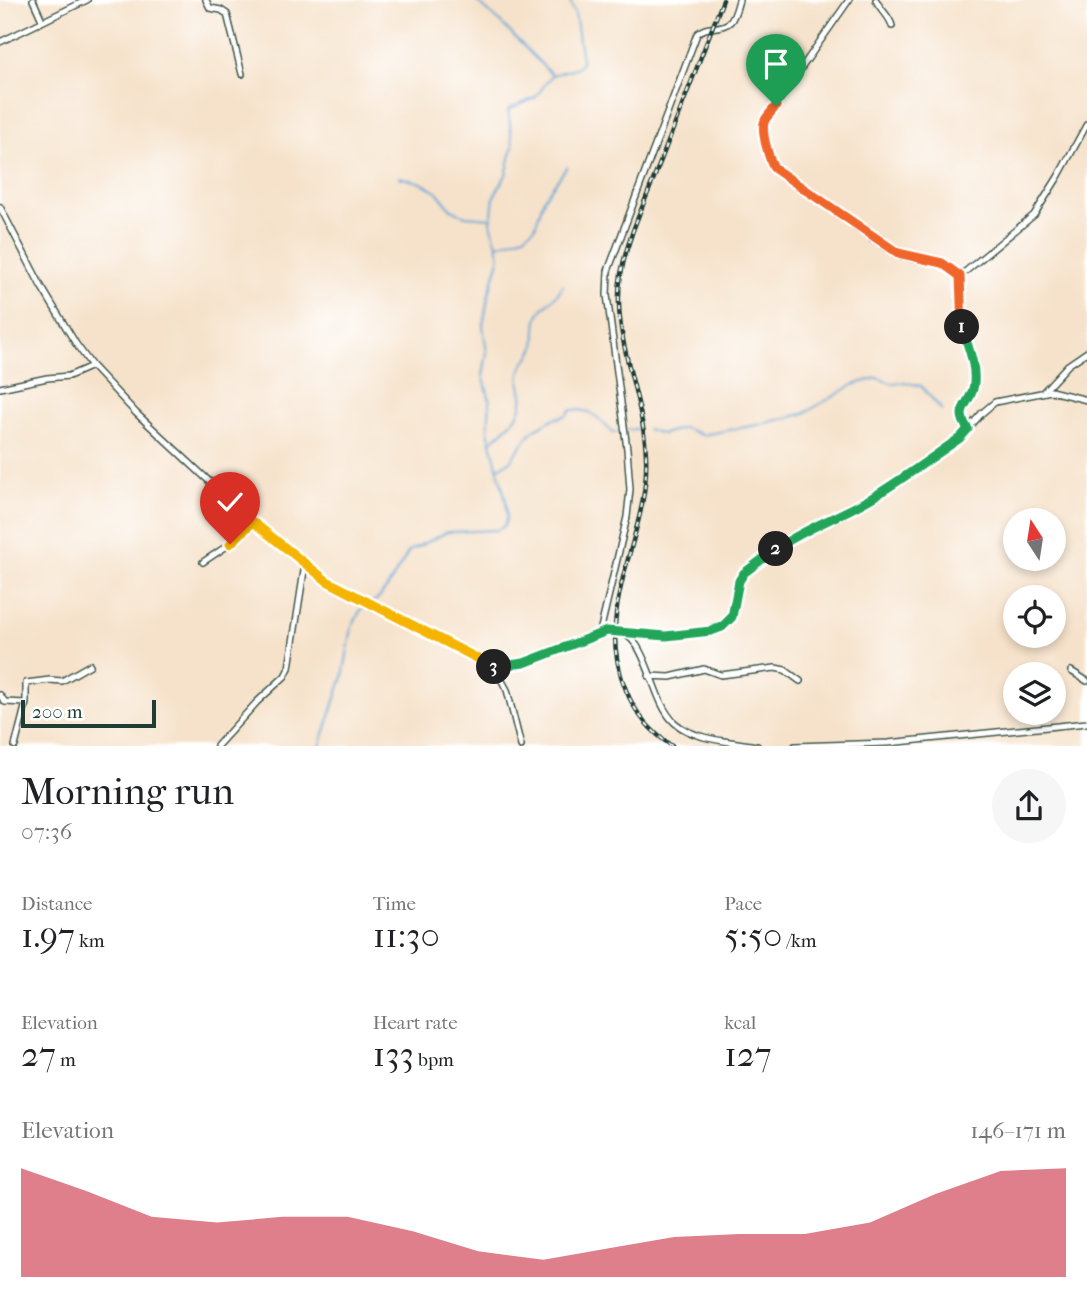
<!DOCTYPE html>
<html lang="en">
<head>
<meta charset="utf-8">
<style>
	body { margin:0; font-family:"IM FELL French Canon",serif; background:#f6f6f6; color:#202124; height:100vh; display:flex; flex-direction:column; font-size:26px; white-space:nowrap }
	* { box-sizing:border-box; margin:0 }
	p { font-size:23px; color:#757577 }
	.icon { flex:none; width:38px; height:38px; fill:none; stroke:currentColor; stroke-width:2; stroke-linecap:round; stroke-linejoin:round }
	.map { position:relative; height:746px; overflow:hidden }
	.drawer { display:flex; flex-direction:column; background:#fff; flex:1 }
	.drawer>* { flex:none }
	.needle { width:46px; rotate:348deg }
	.fabs { position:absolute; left:1003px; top:508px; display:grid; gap:14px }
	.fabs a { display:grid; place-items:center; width:63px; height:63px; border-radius:50%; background:#fff; box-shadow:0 4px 10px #0003; font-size:35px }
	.scale { position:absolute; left:21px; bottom:18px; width:135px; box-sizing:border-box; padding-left:7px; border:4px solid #1f3d34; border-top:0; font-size:19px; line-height:24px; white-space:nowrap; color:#1f3d34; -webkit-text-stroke:5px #fff; paint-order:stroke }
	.pin { position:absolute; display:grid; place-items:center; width:60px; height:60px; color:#fff; margin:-72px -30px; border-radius:50% 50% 50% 0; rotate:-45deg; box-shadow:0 0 7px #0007 }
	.pin .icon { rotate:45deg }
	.km { position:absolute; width:35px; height:35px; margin:-18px; border-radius:50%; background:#222; color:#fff; font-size:19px; line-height:35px; text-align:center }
	.round { display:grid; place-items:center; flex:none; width:74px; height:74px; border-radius:37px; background:#f6f6f6 }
	.head { display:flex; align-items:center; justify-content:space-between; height:119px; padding:0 21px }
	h1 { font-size:38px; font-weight:600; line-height:52px }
	.figures { display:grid; grid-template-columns:repeat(3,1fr); gap:10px; height:119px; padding:7px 21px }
	.figures div { display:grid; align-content:center }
	.figures b { font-size:35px; font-weight:600 }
	.figures small { font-size:19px; font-weight:400 }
	.figures p { font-size:19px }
	.chart { height:196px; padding:14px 21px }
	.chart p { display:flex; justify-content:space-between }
	.chart svg { width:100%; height:126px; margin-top:7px; fill:#d1495b; opacity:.7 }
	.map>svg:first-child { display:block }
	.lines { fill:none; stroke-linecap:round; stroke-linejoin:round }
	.stream { stroke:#5fa3d4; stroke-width:2 }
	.minor-casing { stroke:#3f564a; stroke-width:8 }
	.minor { stroke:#fff; stroke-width:5 }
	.rail-casing { stroke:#1f3d34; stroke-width:4.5 }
	.rail { stroke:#fff; stroke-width:2; stroke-dasharray:5; stroke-linecap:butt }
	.split-1-casing { stroke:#fff; stroke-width:14 }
	.split-2-casing { stroke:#fff; stroke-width:14 }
	.split-3-casing { stroke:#fff; stroke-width:14 }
	.split-4-casing { stroke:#fff; stroke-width:14 }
	.split-1 { stroke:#f0652b; stroke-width:9 }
	.split-2 { stroke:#22a559; stroke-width:9 }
	.split-3 { stroke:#22a559; stroke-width:9 }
	.split-4 { stroke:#f5b400; stroke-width:9 }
</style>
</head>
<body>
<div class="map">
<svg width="1087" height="746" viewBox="0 0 1087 746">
	<rect width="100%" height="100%" fill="#fff"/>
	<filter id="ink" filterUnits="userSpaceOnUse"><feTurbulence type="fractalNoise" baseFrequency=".0143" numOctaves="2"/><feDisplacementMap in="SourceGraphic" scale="14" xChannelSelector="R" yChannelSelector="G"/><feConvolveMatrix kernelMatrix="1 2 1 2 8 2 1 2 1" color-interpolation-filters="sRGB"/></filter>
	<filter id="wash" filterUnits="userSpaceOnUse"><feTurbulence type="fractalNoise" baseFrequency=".00686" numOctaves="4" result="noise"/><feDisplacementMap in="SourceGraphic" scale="28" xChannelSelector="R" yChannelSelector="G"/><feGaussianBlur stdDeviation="1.57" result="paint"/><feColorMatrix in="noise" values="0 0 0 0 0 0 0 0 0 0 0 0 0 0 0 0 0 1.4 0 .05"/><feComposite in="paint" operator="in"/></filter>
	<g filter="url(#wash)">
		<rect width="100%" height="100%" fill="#f6e2ca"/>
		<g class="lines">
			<path class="stream" d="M475,0L496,18L552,75
				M399,177L422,183L437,192L450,208L465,216L492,218
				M498,245L524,236L535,227L544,198L567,167
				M647,429L662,434L684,428L702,435L757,425L803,414L853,385L877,378L894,384L904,382L921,386L942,410
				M627,430L638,429
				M491,442C504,428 525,417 522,395C520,386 518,378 521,369C524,360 533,356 535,346C537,336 534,323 539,314C545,303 558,298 563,285
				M498,468L510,461L532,431L553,419L567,415L570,410C591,408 601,420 613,433L621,431
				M320,746L343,677L352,627L361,609L379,598L387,588L409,551L447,532L498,530L504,526L507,517L506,501L488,431L490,401L483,375L487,353L483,326L488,297L500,256L491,223L494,196L506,175L513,146L508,110L535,98L552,75L578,67L582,61L575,13L569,0"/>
		</g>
	</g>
	<g filter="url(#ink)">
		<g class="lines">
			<defs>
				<path id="minor" d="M33,0L42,20
					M206,0L210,8L221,10L227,14L242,74
					M849,0L765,120C762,132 766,156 774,166C784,179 808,191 822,200C847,218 873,242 901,255C923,265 941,255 960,276
					M876,0C880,10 890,16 892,26
					M0,42L87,0
					M0,207L41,286L76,344L92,366L136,413L253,522L327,581L495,668L507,690L521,746
					M0,388L47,378L69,376L92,366
					M1044,391L1068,365L1087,352
					M968,429C951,405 976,401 974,379C973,360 965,344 962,326C959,309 960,292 960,276L1034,215L1058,177L1087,124
					M203,562L230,544L253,522
					M600,632L627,517L630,489L627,449L607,295L608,271L697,34C706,24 720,31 730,22C735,17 737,7 739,0
					M629,634L666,636L687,634L722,627L732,617L735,607L739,581L755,563L804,530L836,518L874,497L960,438L982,413L995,402L1051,391L1087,400
					M495,668C513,664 530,661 548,655C568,648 591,631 613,631C649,631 649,700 675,723C696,741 731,741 757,746
					M1071,671L1087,681
					M649,676L670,677L704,669L721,675L775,668L785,670L800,681
					M0,695L5,702L26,703
					M15,746L26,703V683L50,680L62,681L90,665
					M217,746L257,702L285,676L289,668L305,564
					M795,746L888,743L1087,723"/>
			</defs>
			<use href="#minor" class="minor-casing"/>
			<use href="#minor" class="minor"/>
			<defs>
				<path id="rail" d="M672,746C651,732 635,713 626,690C591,606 650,538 646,456C644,395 610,335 621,274C627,239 643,206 656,173C678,116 700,58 723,0"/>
			</defs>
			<use href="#rail" class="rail-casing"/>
			<use href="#rail" class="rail"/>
		</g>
	</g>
	<g class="lines" filter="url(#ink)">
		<defs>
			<path id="split-1" d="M776,106C773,110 768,115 765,120C760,130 769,160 775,169L898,253L942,263L960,276L962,327"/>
			<path id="split-2" d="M776,549C807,527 840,517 873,497C903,479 931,458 960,438L968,429C952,407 973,404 974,383C976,364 967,344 962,327"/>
			<path id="split-3" d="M494,667L524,663L607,631L666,636L711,631L722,627L732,617L739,581L744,573L776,549"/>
			<path id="split-4" d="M230,544L253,522L327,581L494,667"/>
		</defs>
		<use href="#split-1" class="split-1-casing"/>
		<use href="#split-2" class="split-2-casing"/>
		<use href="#split-3" class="split-3-casing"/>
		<use href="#split-4" class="split-4-casing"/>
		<use href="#split-1" class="split-1"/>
		<use href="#split-2" class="split-2"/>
		<use href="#split-3" class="split-3"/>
		<use href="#split-4" class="split-4"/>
	</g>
</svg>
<div class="fabs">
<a><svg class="needle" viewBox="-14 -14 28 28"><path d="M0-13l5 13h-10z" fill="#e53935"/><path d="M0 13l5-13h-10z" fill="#757577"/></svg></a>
<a><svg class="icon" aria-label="locate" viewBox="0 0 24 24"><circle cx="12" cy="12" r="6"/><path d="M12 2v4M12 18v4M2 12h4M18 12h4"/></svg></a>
<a><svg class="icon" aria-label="layers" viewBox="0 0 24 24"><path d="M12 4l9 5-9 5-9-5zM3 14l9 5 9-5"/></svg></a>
</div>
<div class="scale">200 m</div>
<div class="pin" style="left:776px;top:106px;background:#1e9e55"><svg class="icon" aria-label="arrive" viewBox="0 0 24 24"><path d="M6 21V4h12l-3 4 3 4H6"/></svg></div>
<div class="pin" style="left:230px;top:544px;background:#d93025"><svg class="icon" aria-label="check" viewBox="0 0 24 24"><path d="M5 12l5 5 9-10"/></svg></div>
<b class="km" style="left:962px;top:327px">1</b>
<b class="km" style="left:776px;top:549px">2</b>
<b class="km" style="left:494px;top:667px">3</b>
</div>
<section class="drawer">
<div class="head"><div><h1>Morning run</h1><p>07:36</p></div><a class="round"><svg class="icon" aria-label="share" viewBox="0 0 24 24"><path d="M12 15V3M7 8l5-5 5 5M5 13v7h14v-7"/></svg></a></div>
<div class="figures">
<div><p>Distance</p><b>1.97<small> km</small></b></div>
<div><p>Time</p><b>11:30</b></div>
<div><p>Pace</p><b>5:50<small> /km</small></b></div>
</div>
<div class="figures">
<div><p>Elevation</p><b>27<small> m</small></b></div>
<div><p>Heart rate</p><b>133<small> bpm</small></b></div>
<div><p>kcal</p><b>127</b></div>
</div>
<div class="chart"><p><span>Elevation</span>146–171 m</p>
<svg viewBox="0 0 160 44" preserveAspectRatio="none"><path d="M0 44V6L10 14L20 23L30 25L40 23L50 23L60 28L70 35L80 38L90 34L100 30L110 29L120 29L130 25L140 15L150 7L160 6V44z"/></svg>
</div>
</section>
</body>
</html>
